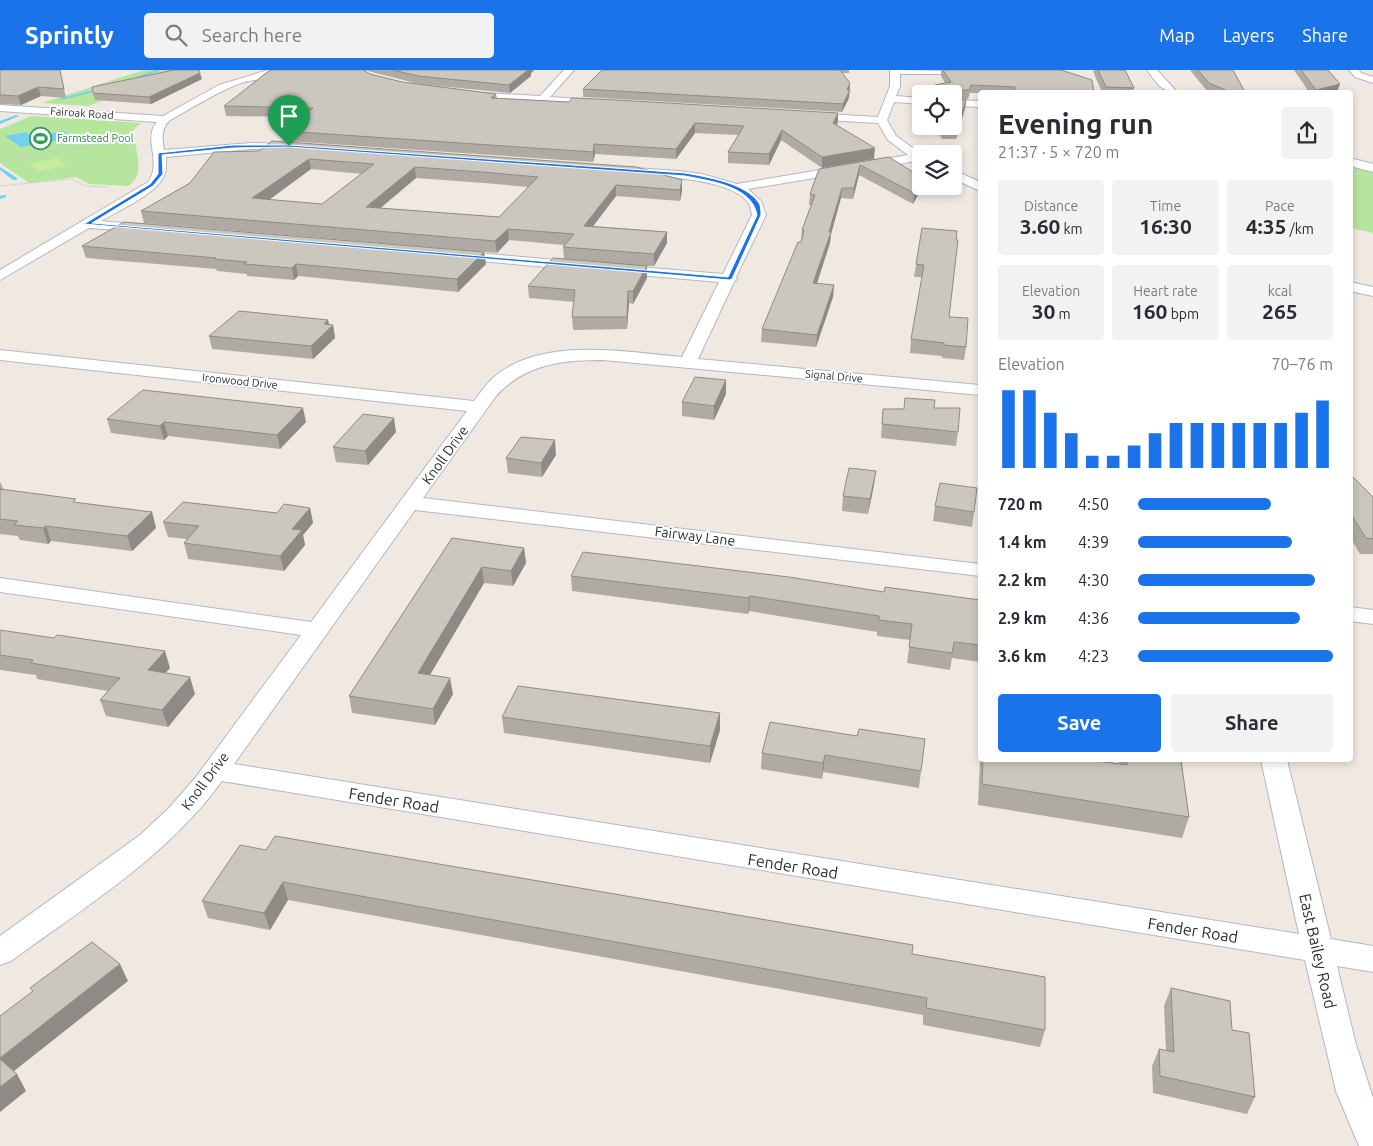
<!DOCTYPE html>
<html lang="en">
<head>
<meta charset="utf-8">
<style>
	body { margin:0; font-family:Ubuntu,sans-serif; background:#f2f2f3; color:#2b2b33; height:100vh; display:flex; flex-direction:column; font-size:19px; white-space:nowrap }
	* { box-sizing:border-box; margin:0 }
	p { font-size:16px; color:#7c7c81 }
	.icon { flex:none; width:28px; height:28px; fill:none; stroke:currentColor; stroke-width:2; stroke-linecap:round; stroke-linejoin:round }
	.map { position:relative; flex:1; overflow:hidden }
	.sheet { position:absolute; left:978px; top:20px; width:375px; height:672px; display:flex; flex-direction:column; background:#fff; border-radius:5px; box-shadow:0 2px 8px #0003 }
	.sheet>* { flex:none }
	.fabs { position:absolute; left:912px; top:15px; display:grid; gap:10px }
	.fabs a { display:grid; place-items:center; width:50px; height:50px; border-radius:5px; background:#fff; box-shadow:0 2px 8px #0003; font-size:25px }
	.pin { position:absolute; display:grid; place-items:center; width:42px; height:42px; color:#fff; margin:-51px -21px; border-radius:50% 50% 50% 0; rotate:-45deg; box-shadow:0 0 5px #0007 }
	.pin .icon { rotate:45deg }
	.round { display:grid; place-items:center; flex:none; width:52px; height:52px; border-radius:5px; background:#f2f2f3 }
	.overview { display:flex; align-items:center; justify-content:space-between; height:85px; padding:0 20px }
	h1 { font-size:28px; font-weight:600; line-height:38px }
	.figures { display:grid; grid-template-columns:repeat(3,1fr); gap:8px; height:85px; padding:5px 20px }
	.figures div { display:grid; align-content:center; border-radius:5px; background:#f2f2f3; text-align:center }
	.figures b { font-size:21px; font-weight:600 }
	.figures small { font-size:14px; font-weight:400 }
	.figures p { font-size:14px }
	.chart { height:140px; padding:10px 20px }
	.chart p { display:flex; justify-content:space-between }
	.chart svg { width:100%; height:90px; margin-top:5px; stroke:#1a73e8; stroke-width:6 }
	.primary-button { display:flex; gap:10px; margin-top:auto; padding:10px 20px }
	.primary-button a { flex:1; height:58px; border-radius:5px; background:#1a73e8; color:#fff; font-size:20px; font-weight:600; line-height:58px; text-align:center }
	.primary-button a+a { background:#f2f2f3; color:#2b2b33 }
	ul { padding:0 20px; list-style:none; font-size:16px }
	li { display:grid; grid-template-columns:80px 60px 1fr; align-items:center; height:38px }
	li i { height:12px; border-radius:6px; background:#1a73e8 }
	header { display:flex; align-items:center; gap:30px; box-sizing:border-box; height:70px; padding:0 25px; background:#1a73e8; color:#fff }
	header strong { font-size:24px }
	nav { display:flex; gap:28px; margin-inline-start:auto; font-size:18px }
	.search { width:350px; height:45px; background:#f2f2f3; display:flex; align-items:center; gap:12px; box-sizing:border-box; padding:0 18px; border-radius:5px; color:#7c7c81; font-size:19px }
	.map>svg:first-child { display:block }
	.green { fill:#b6e59e }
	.pitch { fill:#c9ec9a }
	.water { fill:#75cff0 }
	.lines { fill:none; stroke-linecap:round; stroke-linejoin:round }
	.stream { fill:#75cff0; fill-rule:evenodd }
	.minor-casing { stroke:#b4b7c1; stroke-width:2 }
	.path { stroke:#c9c9c9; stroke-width:1; stroke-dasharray:2 1; stroke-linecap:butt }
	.minor { fill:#fff; fill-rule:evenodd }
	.wall { fill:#afaba4; fill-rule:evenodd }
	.shaded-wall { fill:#8e8b86 }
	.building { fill:#cbc7bf; stroke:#8e8b86; fill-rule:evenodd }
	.route { fill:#1a73e8; stroke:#fff; fill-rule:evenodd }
	.labels { text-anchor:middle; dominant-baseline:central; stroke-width:4; stroke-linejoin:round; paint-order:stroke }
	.far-street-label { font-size:11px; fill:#2e2e2e; stroke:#fff }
	.far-leisure-label { font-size:11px; fill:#27864d; stroke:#fff; text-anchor:start }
	.street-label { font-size:14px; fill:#2e2e2e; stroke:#fff }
	.near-street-label { font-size:16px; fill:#2e2e2e; stroke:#fff }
</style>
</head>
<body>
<header>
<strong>Sprintly</strong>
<div class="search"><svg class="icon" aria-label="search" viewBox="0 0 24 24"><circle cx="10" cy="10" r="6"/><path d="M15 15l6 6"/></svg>Search here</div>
<nav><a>Map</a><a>Layers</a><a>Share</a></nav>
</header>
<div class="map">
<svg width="1373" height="1076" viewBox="0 0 1373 1076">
	<rect width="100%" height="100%" fill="#efe9e1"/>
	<path class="green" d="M144,0H194L88,36L42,33Z
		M31,46L141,53L134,59C133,79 148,103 128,116L89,114L76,107L29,113L0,93V59Z
		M1350,96L1373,102V163L1350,158Z"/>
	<path class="pitch" d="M57,88L67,95L40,101L29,94Z"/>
	<path class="water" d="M63,61L76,69L59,73L55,71L21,77L5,66L26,62L33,67Z"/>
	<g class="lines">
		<path class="stream" d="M155,0H161L127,12L124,11Z
			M104,17L105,19L61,30L59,29Z
			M16,45L19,46L0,54V51Z
			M0,97L17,108V110H13L0,100Z
			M4,125H6V127L0,129V126Z"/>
		<defs>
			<path id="minor" d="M268,0H291C284,6 250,10 238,14C214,24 191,38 169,51C161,60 162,69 164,80L251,73L297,74L303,77L301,79H251L166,87C166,93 167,100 164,106C156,124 118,141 101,151L146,155L153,159L151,162L89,158L0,210V200L148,112C163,91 142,69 157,52L0,41V35L163,46L219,15Z
				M564,0H574L550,27L599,30L603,31L604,33L603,35L466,28L461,25L466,22L540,26Z
				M890,0L963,1L958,4H900V16L896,26L921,28V34L894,32L887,50L896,66L921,84V92L916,91L748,119L761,131L766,145L736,207L737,209L734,212L698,289L980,315V325L603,290C562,290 525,294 496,326L423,428L980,494V506L415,440L234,694L1299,864L1261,690H1287L1331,869L1373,876V902L1337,896L1355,971L1373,1028V1076H1359L1336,1021L1305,890L222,711C168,786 85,837 11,891L0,895V866L140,765L169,738L196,707L301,565L0,522V508L311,552L467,341L0,290V280L474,331C480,323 486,314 494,307C542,266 625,282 682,287L719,212L616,203L611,202L609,199L611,196L616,195L723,204L752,145C751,142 751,137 749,134C735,108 650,105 623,104L619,103L617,100L619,97L679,101L702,104L737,114L908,85L888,70L878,53L808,49L803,46L808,43L878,47L890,16Z
				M1147,0H1157L1177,22C1161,22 1156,12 1147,0Z
				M1349,0H1359L1361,3L1373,7V13L1355,7Z
				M954,30L980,31V37L954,36Z
				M1350,88L1373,94V102L1350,96Z
				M954,100L980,112V121L954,109Z
				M454,181L579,192L584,193L586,196L584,199L579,200L449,188L447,185L449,182Z
				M1350,212L1373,217V226L1350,221Z
				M1350,537L1373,540V554L1350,551Z"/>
		</defs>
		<use href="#minor" class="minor-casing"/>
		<path class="path" d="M127,10L155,0
			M65,81L136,67
			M0,92L63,79
			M0,116L71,109L85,116L109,117"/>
		<use href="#minor" class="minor"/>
	</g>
	<path class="wall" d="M0,0H60L66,28L41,26L21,35L0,34Z
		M270,0H534L531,3V6L510,23L419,14L364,0L370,4L402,12L496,24L497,28L569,32L838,43V52L836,55L874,89L822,98L781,70L769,95L728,93V82L738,65L695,63L676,89L595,84L593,92L286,71L284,61L301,47L226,46L224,36Z
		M602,0H849V3H842L850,13L849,28L842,42L583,27V19Z
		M941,0H1061L1094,22L970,23L968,29H954L966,30L965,38L956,69H942L934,56H954L945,13L941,6Z
		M1093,0H1125L1134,18L1133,22H1102L1095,6Z
		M1190,0H1233L1245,22H1209L1207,21Z
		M1294,0H1328L1337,22H1309Z
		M202,9L151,34L95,30L93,23Z
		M214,82L682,110V121L680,131L616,126L593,156L667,162V173L654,196H647V208L633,234L629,233L627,259L573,260L572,247L574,232L529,228L528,216L564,188L563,177L564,175L509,170L497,183L144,153L141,141L190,113ZM311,99L362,104L322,134L269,130ZM416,108L484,113L528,117L499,147L381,138Z
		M889,87L922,118L913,134L859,105L853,129L841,128L831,164L830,173L816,214L834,215L833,227L816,277L761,272L762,259L801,172L802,160L811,135H809L810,124L819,99Z
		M922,158L949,247L966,277L964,290L942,288V286L910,283L911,269L922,207H914Z
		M82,176L484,182L486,194L458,222L298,206L294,210L247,206V204L217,201L216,199L86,188Z
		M329,255H333L335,268L313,289L212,279L209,266Z
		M726,310V324L714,350L682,346V332Z
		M934,338L958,362L956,376L881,368L883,339Z
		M107,349L306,352L280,379L168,366L164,370L111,363Z
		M396,362L368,395L336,392L333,377Z
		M556,385L542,407L508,403L506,388Z
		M1350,404L1373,427V484H1360L1350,467Z
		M0,412L4,420L78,433L152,442L156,458L132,481L51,471L48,474L20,470L18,466L0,464Z
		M874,415L868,444L842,441L843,426Z
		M935,436L974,442L972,457L933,451Z
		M310,438L313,453L303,465L305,475L284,501L188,489L184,473L187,469L168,467L163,452L277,443Z
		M452,468L524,478L526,493L513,516L484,513L430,605L453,624L435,655L352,643L349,626Z
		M571,506L884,522L980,530V592L952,588L950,600L907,593L910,570L877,566V562L749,541L748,544L572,521Z
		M0,560L170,598L165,603L195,624L168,657L106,646L100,630L108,621L37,609L36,605L0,600Z
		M720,643V660L710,693L504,663L502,647Z
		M857,666L921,701L919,718L823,702L822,709L761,699L762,683Z
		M980,690H1089L1119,694V690H1181L1189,747L1182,768L978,735Z
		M266,780L912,884L1045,960L1040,977L923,955V945L288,830L270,860L208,848L202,831Z
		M1171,918L1232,960L1255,1027L1247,1044L1153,1023L1152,996L1159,979L1166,981L1164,936Z"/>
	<path class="shaded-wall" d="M527,0H534L531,3V6L510,23L509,15Z
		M200,3L202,9L151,34L149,27Z
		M850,13L849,28L842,42L843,34L847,20Z
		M1340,14L1337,22H1315L1316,20Z
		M38,17L41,26L21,35L18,26Z
		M966,30L965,38L956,69L957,60Z
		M838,43V52L833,63V53Z
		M695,53V63L676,89V79Z
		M782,60L781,70L769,95V84Z
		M594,74L595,84L593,92V82Z
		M875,78L874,89L822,98V87Z
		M309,89L311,99L255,140L252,128Z
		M860,95L859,105L853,129L854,118Z
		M415,97L416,108L368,148L366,137Z
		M682,110V121L680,131V120Z
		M921,111L922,118L913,134L914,123Z
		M616,115V126L585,167L584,156Z
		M842,118L841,128L831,164L830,173L813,226V213Z
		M508,159L509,170L497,183L495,171Z
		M667,162V173L654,196V184Z
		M484,182L486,194L458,222L457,209Z
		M296,194L298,206L294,210L292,198Z
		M647,196V208L633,234V221Z
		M834,215L833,227L816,277L817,265Z
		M628,221L629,233L627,259V247Z
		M328,250L330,258L333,255L335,268L313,289L311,276L324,254Z
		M726,310V324L714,350V336Z
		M303,338L306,352L280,379L277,365Z
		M394,348L396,362L368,395L365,381Z
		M164,352L168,366L164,370L160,356Z
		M555,370L556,385L542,407L541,393Z
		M876,401L874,415L868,444L870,429Z
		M310,438L313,453L303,465L305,475L284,501L280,486L292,459Z
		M152,442L156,458L132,481L127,466Z
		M46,456L51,471L48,474L43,458Z
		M524,478L526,493L513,516L511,501Z
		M482,497L484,513L421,620L418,603Z
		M750,526L749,541L748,544L749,528Z
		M165,581L170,598L154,616L148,600Z
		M190,607L195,624L168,657L162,640Z
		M450,608L453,624L435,655L433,639Z
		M720,643V660L710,693V676Z
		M825,685L823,702L822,709L823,693Z
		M283,812L288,830L270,860L264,843Z
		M120,894L128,911L9,1005L0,989V988Z
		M17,1004L26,1021L0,1042V1017Z"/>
	<path class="building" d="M0,0H60L64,19L38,17L18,26L0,25Z
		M174,0H199L200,3L149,27L93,23L92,17Z
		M270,0H363L370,4L402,12L496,24L491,28L569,32L572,28L616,30L838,43L833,53L875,78L822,87L782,60L769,84L728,82L744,56L695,53L676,79L594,74L593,82L284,61L313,38L224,36Z
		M393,0H528L509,15L418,6Z
		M602,0H840L850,13L847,20H850L843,34L583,19Z
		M943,0H1061L1092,10L1094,22H1015V17L971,15L969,20H954V24H933L935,15L951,12Z
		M1098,0H1125L1134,18L1106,17Z
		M1198,0H1233L1245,22H1230L1209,13Z
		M1301,0H1328L1340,14L1316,20Z
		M954,29L966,30L957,60H943L941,56H954Z
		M272,71L636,97L682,110L680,120L616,115L584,156L667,162L654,184L563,177L574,164L508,159L495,171L141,141L190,113L214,82L259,81ZM309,89L374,94L322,134L252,128ZM415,97L482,102L538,107L499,147L366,137Z
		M889,87L921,107V111L914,123L860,95L854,118H842L829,162H831L813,213L834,215L817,265L762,259L798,172H801L804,160H802L815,125L810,124L819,99Z
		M124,152L484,182L457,209L296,194L292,198L244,194L247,192L214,189L216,188L82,176Z
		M922,158L957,161L956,170H958L949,247L968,248L966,277L944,275V273L911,269L924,195L916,194Z
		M553,188L647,196L633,221H628L627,247H572L575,220L528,216Z
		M239,241L328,250L324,254L333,255L311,276L209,266Z
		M695,307L726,310L714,336L682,332Z
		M143,320L303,338L277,365L164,352L160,356L107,349Z
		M905,328L935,330L934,338H960L958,362L882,354L883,339H904Z
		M363,344L394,348L365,381L333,377Z
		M521,367L555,370L541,393L506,388Z
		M849,398L876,401L870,429L843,426Z
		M1350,404L1373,427V469L1366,468L1350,443Z
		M940,413L977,418L974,442L935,436Z
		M0,419L76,429L73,432L152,442L127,466L46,456L43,458L14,455L18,451L0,449Z
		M183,432L277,443L284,434L310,438L292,459L302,460L280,486L184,473L199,456L163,452Z
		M452,468L524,478L511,501L482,497L418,603L450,608L433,639L349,626Z
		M583,482L789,507L884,522L885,517L980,530V575L954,572L952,583L909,577L912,554L879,550V546L750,526L749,528L571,506Z
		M0,560L54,568L57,565L165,581L148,600L190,607L162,640L100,630L120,608L31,593L33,590L0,585Z
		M518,616L720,643L710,676L502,647Z
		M770,652L857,666L859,659L925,669L921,701L825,685L823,693L762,683Z
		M983,690H1089L1127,695V690H1181L1189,747L982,714Z
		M275,766L913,875L912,884L1045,907V960L926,938L927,928L283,812L264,843L202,831L240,775L266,780Z
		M92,872L120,894L0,988V946L33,921L30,918Z
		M1171,918L1230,931L1232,960L1249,963L1255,1027L1160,1006L1159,979L1174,982Z
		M0,989L17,1004L0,1017Z"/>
	<path class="route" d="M233,75H289L685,103C707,107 746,113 759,133C761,136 761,142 761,145L732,209L730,210L84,154L150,114L158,104V83ZM289,77L685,106C710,111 752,116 757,145L728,207L92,153L153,116L163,104L162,85L233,78Z"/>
	<defs>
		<symbol id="stadium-ring" viewBox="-11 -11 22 22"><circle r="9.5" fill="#fff" stroke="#2e9e5b" stroke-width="1.5"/><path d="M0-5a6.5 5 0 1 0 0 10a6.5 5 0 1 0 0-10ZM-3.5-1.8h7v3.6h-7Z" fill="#2e9e5b"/></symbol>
	</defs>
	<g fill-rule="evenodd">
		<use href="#stadium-ring" x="28" y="56" width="25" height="25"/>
	</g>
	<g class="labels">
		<g class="far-street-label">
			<text transform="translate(82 43) rotate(4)">Fairoak Road</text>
			<text transform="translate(834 306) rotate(5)">Signal Drive</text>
			<text transform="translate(240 311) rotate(6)">Ironwood Drive</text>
		</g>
		<g class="far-leisure-label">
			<text x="57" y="68">Farmstead Pool</text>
		</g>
		<g class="street-label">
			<text transform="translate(445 385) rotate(-54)">Knoll Drive</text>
			<text transform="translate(695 466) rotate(7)">Fairway Lane</text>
			<text transform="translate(205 711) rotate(-53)">Knoll Drive</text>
		</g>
		<g class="near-street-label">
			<text transform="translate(394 730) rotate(9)">Fender Road</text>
			<text transform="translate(793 796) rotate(9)">Fender Road</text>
			<text transform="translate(1193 860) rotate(9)">Fender Road</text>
			<text transform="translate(1318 881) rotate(77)">East Bailey Road</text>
		</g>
	</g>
</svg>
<div class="fabs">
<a><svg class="icon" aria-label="locate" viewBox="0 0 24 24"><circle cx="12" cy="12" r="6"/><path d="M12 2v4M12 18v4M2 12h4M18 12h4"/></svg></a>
<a><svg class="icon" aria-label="layers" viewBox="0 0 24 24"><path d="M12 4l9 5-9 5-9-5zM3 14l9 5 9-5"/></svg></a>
</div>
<div class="pin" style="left:289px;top:76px;background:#1e9e55"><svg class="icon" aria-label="arrive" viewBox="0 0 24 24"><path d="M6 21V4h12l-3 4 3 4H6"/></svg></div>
<section class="sheet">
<div class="overview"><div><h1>Evening run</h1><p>21:37 · 5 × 720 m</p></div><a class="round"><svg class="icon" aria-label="share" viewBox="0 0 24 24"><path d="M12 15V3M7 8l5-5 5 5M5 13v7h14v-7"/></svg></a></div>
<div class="figures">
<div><p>Distance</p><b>3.60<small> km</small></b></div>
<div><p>Time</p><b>16:30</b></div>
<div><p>Pace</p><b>4:35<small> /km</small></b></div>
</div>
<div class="figures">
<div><p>Elevation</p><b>30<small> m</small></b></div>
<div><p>Heart rate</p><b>160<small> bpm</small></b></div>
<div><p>kcal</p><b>265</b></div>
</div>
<div class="chart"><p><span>Elevation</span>70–76 m</p>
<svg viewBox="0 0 160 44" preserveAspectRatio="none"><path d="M5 44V6M15 44V6M25 44V17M35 44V27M45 44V38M55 44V38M65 44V33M75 44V27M85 44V22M95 44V22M105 44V22M115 44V22M125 44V22M135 44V22M145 44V17M155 44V11"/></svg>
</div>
<ul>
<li><b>720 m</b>4:50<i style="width:68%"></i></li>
<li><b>1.4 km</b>4:39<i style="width:79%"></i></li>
<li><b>2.2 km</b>4:30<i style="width:91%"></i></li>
<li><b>2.9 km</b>4:36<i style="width:83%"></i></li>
<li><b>3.6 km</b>4:23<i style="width:100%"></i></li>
</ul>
<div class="primary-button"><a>Save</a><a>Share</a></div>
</section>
</div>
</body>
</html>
